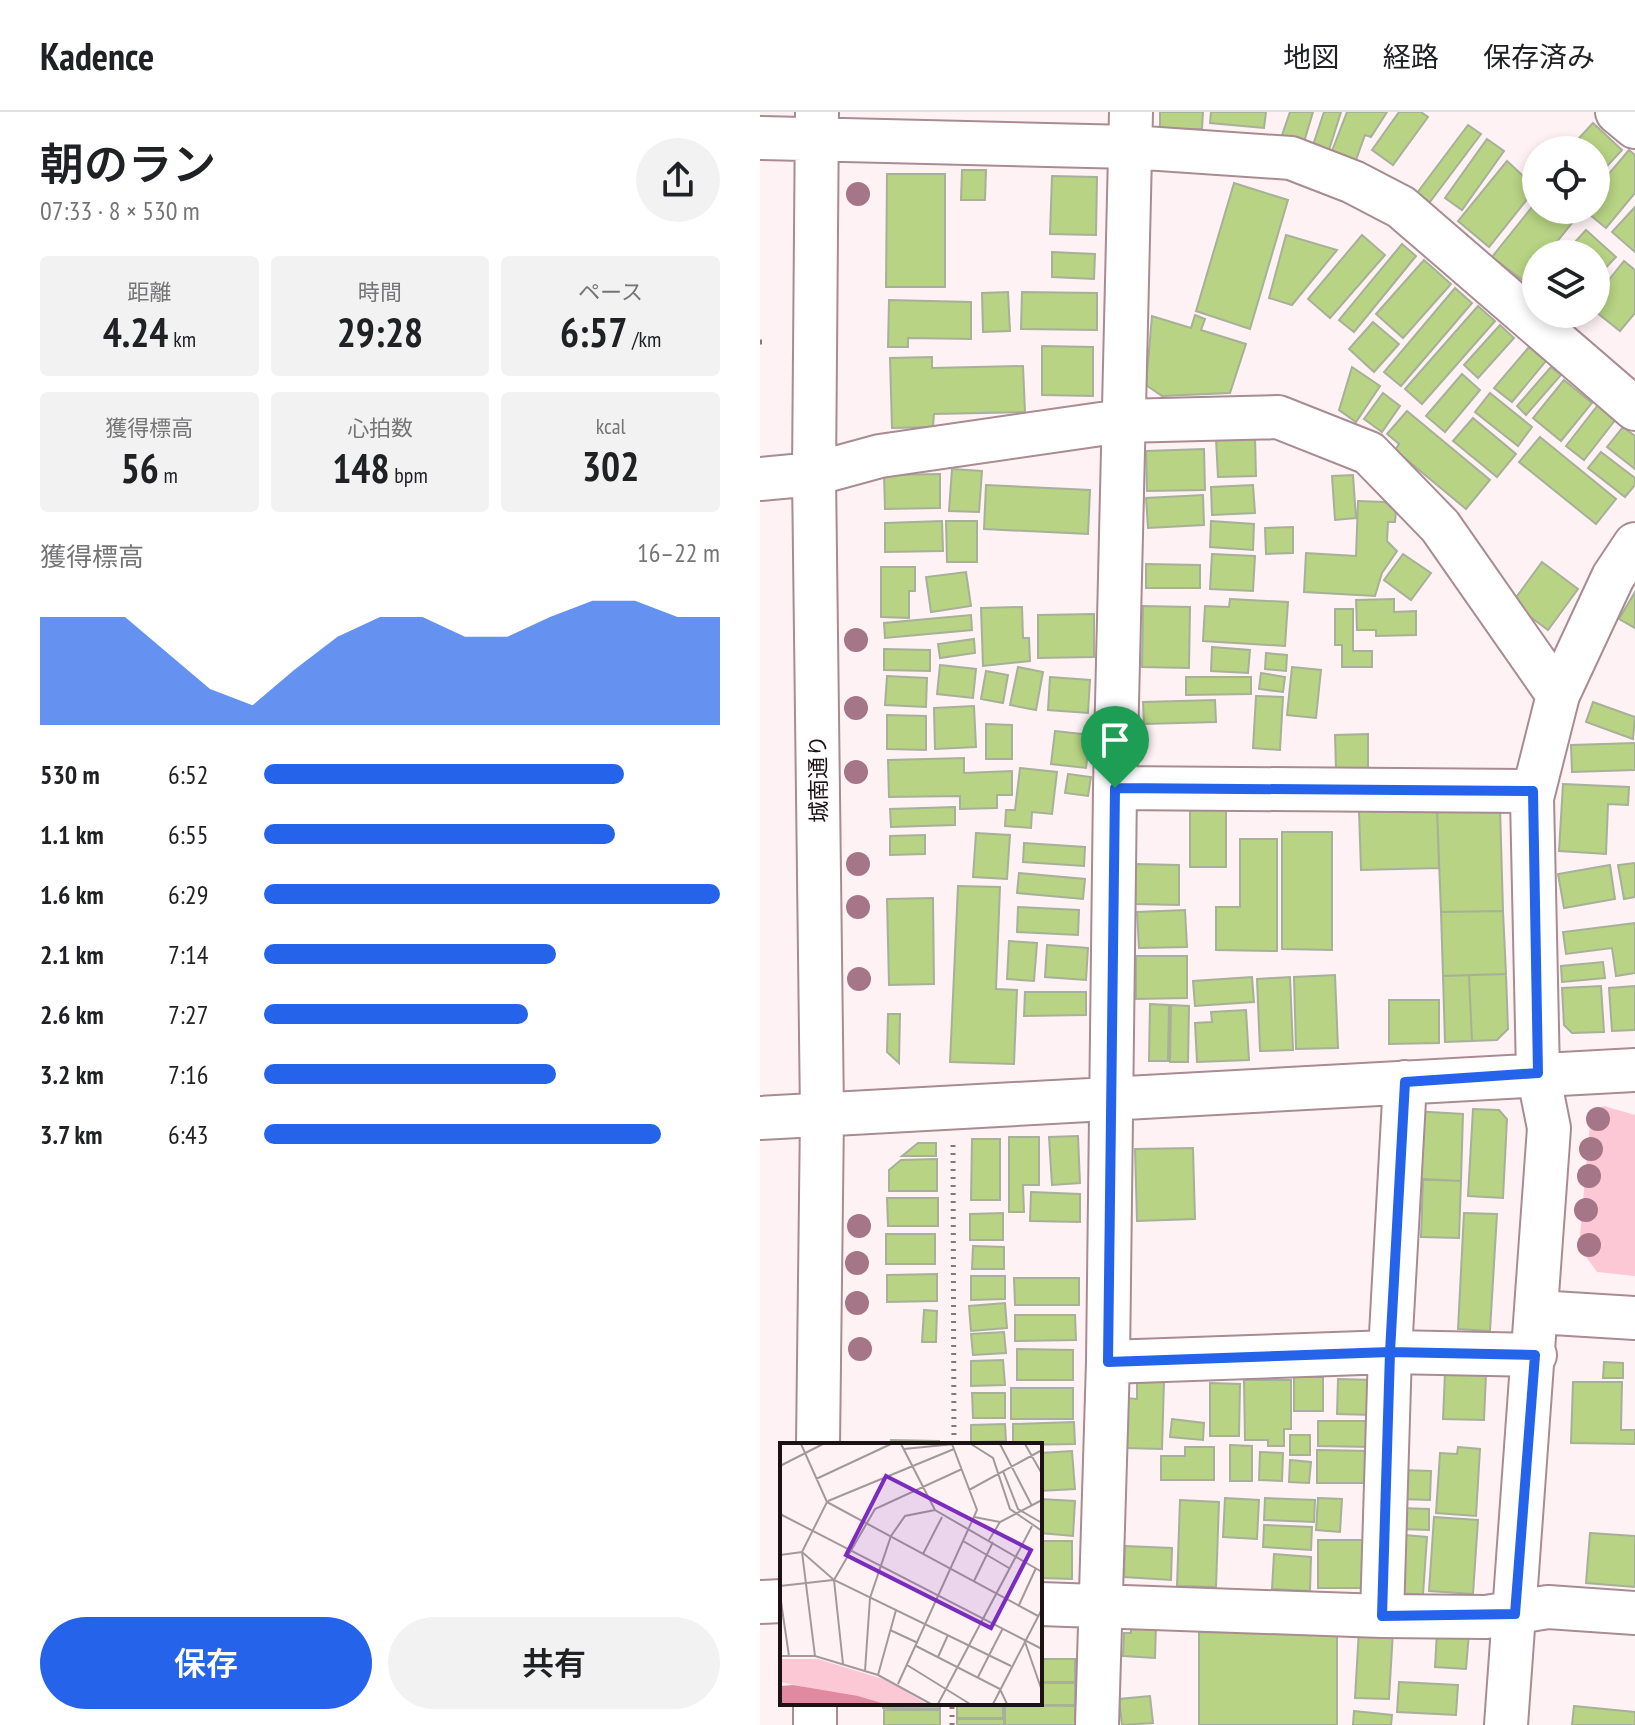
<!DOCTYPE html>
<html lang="ja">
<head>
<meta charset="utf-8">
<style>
	body { margin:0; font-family:"PT Sans Narrow","Noto Sans JP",sans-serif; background:#f2f2f2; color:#202124; height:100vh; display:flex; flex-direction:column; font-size:30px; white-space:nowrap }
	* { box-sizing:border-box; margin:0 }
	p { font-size:26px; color:#757577 }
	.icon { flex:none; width:44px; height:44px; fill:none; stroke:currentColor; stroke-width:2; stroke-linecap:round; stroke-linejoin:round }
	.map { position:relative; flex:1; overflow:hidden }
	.drawer { display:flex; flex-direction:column; background:#fff; width:760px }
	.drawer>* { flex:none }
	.tools { position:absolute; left:762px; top:24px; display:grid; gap:16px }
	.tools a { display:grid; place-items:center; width:88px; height:88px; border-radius:50%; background:#fff; box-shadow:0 4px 12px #0003; font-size:40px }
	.pin { position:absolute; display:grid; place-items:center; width:68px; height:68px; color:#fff; margin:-82px -34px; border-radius:50% 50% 50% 0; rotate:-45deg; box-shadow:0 0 8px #0007 }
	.pin .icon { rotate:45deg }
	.round { display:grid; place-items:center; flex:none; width:84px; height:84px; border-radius:42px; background:#f2f2f2 }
	.summary { display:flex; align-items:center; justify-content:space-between; height:136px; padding:0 40px }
	h1 { font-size:44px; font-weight:600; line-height:60px }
	.figures { display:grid; grid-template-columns:repeat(3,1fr); gap:12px; height:136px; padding:8px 40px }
	.figures div { display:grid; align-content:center; border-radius:8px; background:#f2f2f2; text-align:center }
	.figures b { font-size:40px; font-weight:600 }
	.figures small { font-size:22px; font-weight:400 }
	.figures p { font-size:22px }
	.chart { height:224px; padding:16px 40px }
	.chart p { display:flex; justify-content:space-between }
	.chart svg { width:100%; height:144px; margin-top:8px; fill:#2563eb; opacity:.7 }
	.action { display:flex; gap:16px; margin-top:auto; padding:16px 40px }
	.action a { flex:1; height:92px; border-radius:48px; background:#2563eb; color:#fff; font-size:32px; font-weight:600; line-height:92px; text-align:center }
	.action a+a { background:#f2f2f2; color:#202124 }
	ul { padding:0 40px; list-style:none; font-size:26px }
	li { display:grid; grid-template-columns:128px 96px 1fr; align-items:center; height:60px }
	li i { height:20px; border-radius:10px; background:#2563eb }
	header { display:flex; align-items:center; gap:48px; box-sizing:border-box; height:112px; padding:0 40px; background:#fff; border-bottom:2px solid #e0e0e0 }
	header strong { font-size:38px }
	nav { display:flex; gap:44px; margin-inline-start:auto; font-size:28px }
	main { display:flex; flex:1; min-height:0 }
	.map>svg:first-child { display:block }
	.green { fill:#fdc8d5 }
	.building { fill:#b7d383; stroke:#a7b098; stroke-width:2 }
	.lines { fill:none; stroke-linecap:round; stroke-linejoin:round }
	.minor-casing { stroke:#a88c92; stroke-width:46 }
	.path { stroke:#83787a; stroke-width:5; stroke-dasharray:2 6; stroke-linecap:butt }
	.minor { stroke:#fff; stroke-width:42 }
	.tree { fill:#a57588 }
	.route-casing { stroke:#fff; stroke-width:16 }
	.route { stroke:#2563eb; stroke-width:10 }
	.labels { text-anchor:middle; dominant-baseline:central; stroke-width:7; stroke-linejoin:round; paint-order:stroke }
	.street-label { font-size:22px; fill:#1c1214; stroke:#fff }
	.inset-road { fill:none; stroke:#a4989b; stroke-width:2 }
	.view { fill:#7b2cbf; fill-opacity:0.15; stroke:#7b2cbf; stroke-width:4 }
	.inset-edge { fill:none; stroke:#1c1214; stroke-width:4 }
</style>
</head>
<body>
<header>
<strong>Kadence</strong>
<nav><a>地図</a><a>経路</a><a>保存済み</a></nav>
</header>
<main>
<section class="drawer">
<div class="summary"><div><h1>朝のラン</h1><p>07:33 · 8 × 530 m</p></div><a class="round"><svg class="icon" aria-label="share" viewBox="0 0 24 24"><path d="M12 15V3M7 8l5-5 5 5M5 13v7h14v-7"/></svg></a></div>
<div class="figures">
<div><p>距離</p><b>4.24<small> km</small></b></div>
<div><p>時間</p><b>29:28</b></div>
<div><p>ペース</p><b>6:57<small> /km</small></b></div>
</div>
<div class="figures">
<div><p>獲得標高</p><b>56<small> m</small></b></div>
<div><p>心拍数</p><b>148<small> bpm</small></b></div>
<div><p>kcal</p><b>302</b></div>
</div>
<div class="chart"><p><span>獲得標高</span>16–22 m</p>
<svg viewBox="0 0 160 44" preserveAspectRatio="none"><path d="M0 44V11L10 11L20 11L30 22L40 33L50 38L60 27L70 17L80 11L90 11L100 17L110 17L120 11L130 6L140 6L150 11L160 11V44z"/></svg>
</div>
<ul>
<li><b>530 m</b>6:52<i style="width:79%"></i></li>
<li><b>1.1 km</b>6:55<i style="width:77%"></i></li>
<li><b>1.6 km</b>6:29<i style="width:100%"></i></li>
<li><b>2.1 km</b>7:14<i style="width:64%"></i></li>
<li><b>2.6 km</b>7:27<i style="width:58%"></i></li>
<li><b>3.2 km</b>7:16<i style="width:64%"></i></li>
<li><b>3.7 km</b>6:43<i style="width:87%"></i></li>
</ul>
<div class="action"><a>保存</a><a>共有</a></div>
</section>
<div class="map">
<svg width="875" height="1613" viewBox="0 0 875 1613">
	<rect width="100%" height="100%" fill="#fff2f5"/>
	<path class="green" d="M844,994L875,1003V1164L837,1160L819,1135L831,1000Z"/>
	<path class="building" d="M400,0H443L442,17H400Z
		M451,0H506L504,16L450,11Z
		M530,0H553L544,30L522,23Z
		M564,0H581L569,38L553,33Z
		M587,0H627L611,25L605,23L596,48L572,39Z
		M639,0H661L668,5L633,53L612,38Z
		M833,11L862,38L836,66V38H808Z
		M708,13L721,22L670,90L657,81Z
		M727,27L744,39L702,98L685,86Z
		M869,38L875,43V81L846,116L824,98H836V77Z
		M747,49L776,76L729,135L698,109Z
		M202,58H226L225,88H201Z
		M127,62H185V175H126Z
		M292,64L337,65L336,123L290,122Z
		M474,71L528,88L490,217L436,199Z
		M776,90V98H808L817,105L787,142H776V157L765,170L732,145Z
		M875,95V140L852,120Z
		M826,118L856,145L836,166V142H804Z
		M526,123L577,138L532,193L509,186Z
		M602,123L625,143L570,206L548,187Z
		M642,132L656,144L594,220L579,208Z
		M292,140L335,142L334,167L292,165Z
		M664,148L691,172L643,226L616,202Z
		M864,149L875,158V201L860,219L836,200V184Z
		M695,176L712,191L641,274L624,260Z
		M248,180L250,219L223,220L222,181Z
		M262,180L337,181V218L261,217Z
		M129,188L211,190V227L148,226V235H128Z
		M718,194L735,209L662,292L645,277Z
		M435,203L445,207L441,218L486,232L470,281L402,284L386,273L392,204L431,216Z
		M613,210L639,232L614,260L589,237Z
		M740,213L754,226L718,266L704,253Z
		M282,234L333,235V284L282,283Z
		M769,235L786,249L752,290L734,276Z
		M172,245V256L263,254L265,300L174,302L173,315L132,316L130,246Z
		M592,255L620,274L596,310L579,298Z
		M791,255L801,263L766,303L757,294Z
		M702,262L720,278L685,320L666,304Z
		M804,268L832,291L801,329L773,306Z
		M623,281L640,294L622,320L604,307Z
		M730,281L772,315L758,334L715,300Z
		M838,293L856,307L824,348L806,334Z
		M647,299L730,368L706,397L635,338L639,332L627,322Z
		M713,306L756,342L737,365L693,329Z
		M863,315L875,324V357L847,335Z
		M495,325L496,364L458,365L456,327Z
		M780,325L856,387L836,412L759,350Z
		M444,337L445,378L387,379L386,339Z
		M841,340L875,366V373L865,385L828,356Z
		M192,357L222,359L219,400L189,399Z
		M180,362V396L125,397L124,363Z
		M593,363L596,406L575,408L572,364Z
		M226,373L330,378L328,422L224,417Z
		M493,373L495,401L452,403L451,375Z
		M443,383L444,413L388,416L386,386Z
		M598,389L625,390L636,399L635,410H628L627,429L637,439L622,461L615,484L544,480L546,441L596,444Z
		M182,409L183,439L125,440V411Z
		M186,409H217V450H187Z
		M451,409L494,412L493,438L450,435Z
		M533,415V441L506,442L505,416Z
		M452,442L495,444L493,479L450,477Z
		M643,442L671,461L651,488L624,468Z
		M782,450L818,477L788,518L752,491Z
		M386,452L440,453V476H386Z
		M121,455H155V479H149V506L121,505Z
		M206,460L211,494L171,500L166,465Z
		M875,480V516L859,507Z
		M470,487L528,490L525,534L443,529L445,494L469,495Z
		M634,487V500L656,499V523L616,524V518H597L596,488Z
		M383,494L430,495L429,556L382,555Z
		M262,495L263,526H269L270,549L223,554L221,496Z
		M575,497H593V539H612V555H582V533H575Z
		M334,502V545L278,546V503Z
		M211,503L212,518L125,526L124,511Z
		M214,527L215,541L180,546L178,532Z
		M452,535L490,538L488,561L451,559Z
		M124,537L170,538V559L124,558Z
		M506,541L527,543L526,559L505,557Z
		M180,553L216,557L213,586L177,582Z
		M258,555L283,560L276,598L250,593Z
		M532,555L561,558L556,606L527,603Z
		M226,559L248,563L243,591L221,587Z
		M501,561L525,565L523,580L499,577Z
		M127,564L167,566L166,595L125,593Z
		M290,565L330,568L328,601L288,598Z
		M426,565H491V582L426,583Z
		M496,584L523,585L520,638L493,636Z
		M455,588L456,610L384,612L383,590Z
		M833,590L875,605L873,627L826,610Z
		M214,594L216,635L175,637L174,596Z
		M127,603L166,604V638L127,637Z
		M226,612L252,613V647H226Z
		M295,619L330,623L326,656L291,652Z
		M608,622V657H576L575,623Z
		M875,631V658L812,660L811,633Z
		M204,646V661L252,659V683H237V696L200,697V684L129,685L128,648Z
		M260,656L297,660L292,702L272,700L271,716L245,714L246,698H255Z
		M308,662L331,665L328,684L305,681Z
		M803,672L869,675L868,693L848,692L846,742L799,739Z
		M430,690H466V755H430Z
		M195,695V713L131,715L130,697Z
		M740,695L743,799L681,800L677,696Z
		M677,696L679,756L601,758L599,699Z
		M522,720H572V838L522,837Z
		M216,721L250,723L247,767L213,765Z
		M165,723V742L130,743V724Z
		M480,727H517V839L456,838V795H480Z
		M264,731L325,735L324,754L263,750Z
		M875,751V785L864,787L858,753Z
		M374,752L419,753V793L373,792Z
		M850,753L855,787L804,796L798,762Z
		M259,761L325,767L323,787L257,781Z
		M198,774L240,775L236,877L257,878L254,952L190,950Z
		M173,786L174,872L129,873L127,787Z
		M258,795L319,798L318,823L257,820Z
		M425,798L427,835L379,836L377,800Z
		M743,799L746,862L683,864L681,800Z
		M875,811V861L856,864L852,836L806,842L803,820Z
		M249,829L277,831L274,869L247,867Z
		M287,833L328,836L326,868L285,865Z
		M376,844H427V886L376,887Z
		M843,850L845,866L802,870L801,854Z
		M746,862L748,917L737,928L712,929L709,863Z
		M575,863L578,936L536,937L534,865Z
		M709,863L712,929L685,930L683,864Z
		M492,865L494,890L435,894L433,869Z
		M530,865L533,938L500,939L497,867Z
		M841,874L844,920L812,921L804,913L802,876Z
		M875,874V918L852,919L849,876Z
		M265,880H326V903L264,904Z
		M629,888H679V931L629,932Z
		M390,892L409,893L408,949H389Z
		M411,893L429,894L428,950H410Z
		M486,898L489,948L437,950L435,911L452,910L451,900Z
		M128,902H140L139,951L127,940Z
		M713,997L739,998L747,1007L743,1086L708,1084Z
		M653,999L703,1002L701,1069L650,1067Z
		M318,1024L320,1071L292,1073L289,1025Z
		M249,1025H279V1073H263L264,1100H249Z
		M212,1027H240V1088H211Z
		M158,1031H176V1044H142Z
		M433,1036L435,1107L377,1109L375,1037Z
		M177,1047V1079H129V1058L141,1048Z
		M663,1067L701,1069L699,1126L661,1125Z
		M271,1080L320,1082V1110L270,1109Z
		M127,1086H178V1114H128Z
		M243,1101V1128H210V1102Z
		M704,1101L737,1102L730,1219L698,1217Z
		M126,1122H175V1152H126Z
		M213,1134L244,1135V1157H212Z
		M177,1162V1189L127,1190V1163Z
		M211,1164H245V1187L211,1188Z
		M254,1166H319V1193H255Z
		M245,1191L247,1216L211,1219L209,1194Z
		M164,1198L177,1199L176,1230H162Z
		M255,1203H315L316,1228L255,1229Z
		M244,1220L246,1241L213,1243L211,1222Z
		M257,1237L313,1238V1268H257Z
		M243,1248L245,1273L211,1274V1249Z
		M844,1250L863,1251V1266H843Z
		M685,1260L726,1262L724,1308L683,1307Z
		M534,1265H563V1299H534Z
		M578,1267L613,1268L612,1303L577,1302Z
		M377,1268L404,1269L402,1337L365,1336L367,1286L377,1287Z
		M484,1268H531V1317H524V1334H508V1328H485Z
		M813,1270H862L861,1318H875V1332L811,1331Z
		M450,1271L480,1272L479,1324H450Z
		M251,1276H313V1307H251Z
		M212,1281H245V1306H213Z
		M412,1307L444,1311L443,1328L410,1325Z
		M558,1309H613L612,1335L558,1334Z
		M314,1310L315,1332L253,1333V1312Z
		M245,1312L246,1329L211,1330V1313Z
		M530,1323H550V1343H530Z
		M131,1328L179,1329V1333H131Z
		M470,1333L492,1334V1369H470Z
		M425,1335H454V1368H401V1344H425Z
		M698,1335L720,1337L716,1404L676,1401L680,1341L697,1342Z
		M557,1338L611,1339L610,1371H557Z
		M312,1339L315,1377L280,1379V1341Z
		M500,1340L523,1341L522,1369L499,1368Z
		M530,1348L551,1350L549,1371L529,1370Z
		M639,1358L671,1359L670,1388L637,1387Z
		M465,1386L499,1388L497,1427L463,1425Z
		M505,1386L555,1388L554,1410L504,1408Z
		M558,1386L582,1387L580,1420L556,1418Z
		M280,1387L315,1389L313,1424L280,1421Z
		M420,1388L459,1390L456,1475L417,1474Z
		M641,1396L669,1397V1418L640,1417Z
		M674,1405L718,1408L713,1482L669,1479Z
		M504,1413L552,1415L551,1438L503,1435Z
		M830,1421L875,1424V1475L826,1471Z
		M644,1423L667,1425L663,1483L640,1481Z
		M558,1428H607V1476H558Z
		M280,1429H312V1467L280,1466Z
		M365,1434L412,1436L411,1468L364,1465Z
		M514,1442L551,1445L550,1479L512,1477Z
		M371,1511L396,1512L395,1546L363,1544L364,1521H371Z
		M599,1517L633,1519L629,1587L595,1586Z
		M677,1519L709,1521L706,1557L675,1555Z
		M439,1520L577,1521V1613H439Z
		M280,1547H315V1570H280Z
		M639,1570L698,1573L696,1603L637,1600Z
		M280,1571H315V1593L245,1592L280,1591Z
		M390,1584L393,1611L362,1613L359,1587Z
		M123,1591H180V1597L123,1596Z
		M197,1591H243V1606H197Z
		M245,1593L315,1594V1613H245Z
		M814,1594L875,1600V1613H812Z
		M124,1598H180V1613H124Z
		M594,1599L632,1603L631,1613H593Z
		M197,1607H244V1613H197Z"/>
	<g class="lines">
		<defs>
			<path id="minor" d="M57,0L54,362L62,1003L58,1333
				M857,0L875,15
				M0,26L370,35L531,46L593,70L641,95L875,297
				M0,367L54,362L120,344L362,309L518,305L609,341L680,414L798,583
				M355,676L773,679
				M0,1006L875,958
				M777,1200L875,1206
				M348,1250L630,1240L775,1243
				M0,1490L22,1489
				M280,1492L622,1504L726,1505L788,1495L875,1501
				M622,1504L630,1240L645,970
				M55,1613V1591
				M337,1613L348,1250L355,676L371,0
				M746,1613L789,1016L778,961L772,686L798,583L853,465L875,432"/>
		</defs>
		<use href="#minor" class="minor-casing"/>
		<path class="path" d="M0,230H4
			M193,1033L194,1333
			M192,1613V1591"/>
		<use href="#minor" class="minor"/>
	</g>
	<g class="tree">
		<circle cx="98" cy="82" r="12"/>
		<circle cx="96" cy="528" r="12"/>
		<circle cx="96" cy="596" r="12"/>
		<circle cx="96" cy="660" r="12"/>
		<circle cx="98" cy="752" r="12"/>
		<circle cx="98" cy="795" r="12"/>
		<circle cx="99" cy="867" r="12"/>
		<circle cx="838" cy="1007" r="12"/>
		<circle cx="831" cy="1037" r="12"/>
		<circle cx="829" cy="1064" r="12"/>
		<circle cx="826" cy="1098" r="12"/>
		<circle cx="99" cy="1114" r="12"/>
		<circle cx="829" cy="1133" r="12"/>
		<circle cx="97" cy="1151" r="12"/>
		<circle cx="97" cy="1191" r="12"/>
		<circle cx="100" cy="1237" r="12"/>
	</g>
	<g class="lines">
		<defs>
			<path id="route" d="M355,676L348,1250L630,1240L622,1504L755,1502L775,1243L630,1240L645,970L778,961L773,679L355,676"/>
		</defs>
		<use href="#route" class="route-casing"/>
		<use href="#route" class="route"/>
	</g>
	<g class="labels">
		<g class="street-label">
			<text transform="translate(58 667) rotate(-91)">城南通り</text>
		</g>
	</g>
	<g transform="translate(20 1331)">
		<rect width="262" height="262" fill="#fff2f5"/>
		<path d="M0,216H38L106,237L147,261H105L0,239Z" fill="#fdc8d5"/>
		<path d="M13,242L78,253L105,261H0V243Z" fill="#e089a1"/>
		<path class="inset-road" d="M21,1L47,59L22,109L35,213M121,1L155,67L262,129M191,1L213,15L230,66L262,88M220,1L252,63M245,1L262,31M124,6L174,1M0,23L43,1M223,28L238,66L262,80M36,36L111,1M189,47L262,7M48,58L174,6M47,59L258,173M0,71L262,206M194,74L220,79M209,97L220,79L262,57M183,98L229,125M143,111L162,74M0,112L22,109L54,137L231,223M194,138L213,99M0,143L53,137M0,152L9,213M239,162L256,125M110,187L138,200M244,196L262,248M136,203L220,246L227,261M0,213H35L98,232L151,261M158,214L168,192M63,221L54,137L95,66L182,26M127,222L190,261M85,228L90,155L111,93L125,73L155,67M98,232L116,167M198,234L223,185M118,241L197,67L172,1M158,261L252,83M213,261L262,166"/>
		<path class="view" d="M106,33L251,107L211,185L66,112Z"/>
		<rect width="262" height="262" class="inset-edge"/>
	</g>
</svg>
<div class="tools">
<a><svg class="icon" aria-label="locate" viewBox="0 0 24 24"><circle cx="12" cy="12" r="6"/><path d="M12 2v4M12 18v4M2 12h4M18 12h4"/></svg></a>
<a><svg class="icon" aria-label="layers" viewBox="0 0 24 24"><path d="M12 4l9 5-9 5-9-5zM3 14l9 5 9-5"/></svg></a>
</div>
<div class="pin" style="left:355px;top:676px;background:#1e9e55"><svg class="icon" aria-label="arrive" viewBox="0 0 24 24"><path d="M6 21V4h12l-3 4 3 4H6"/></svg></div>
</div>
</main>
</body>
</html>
